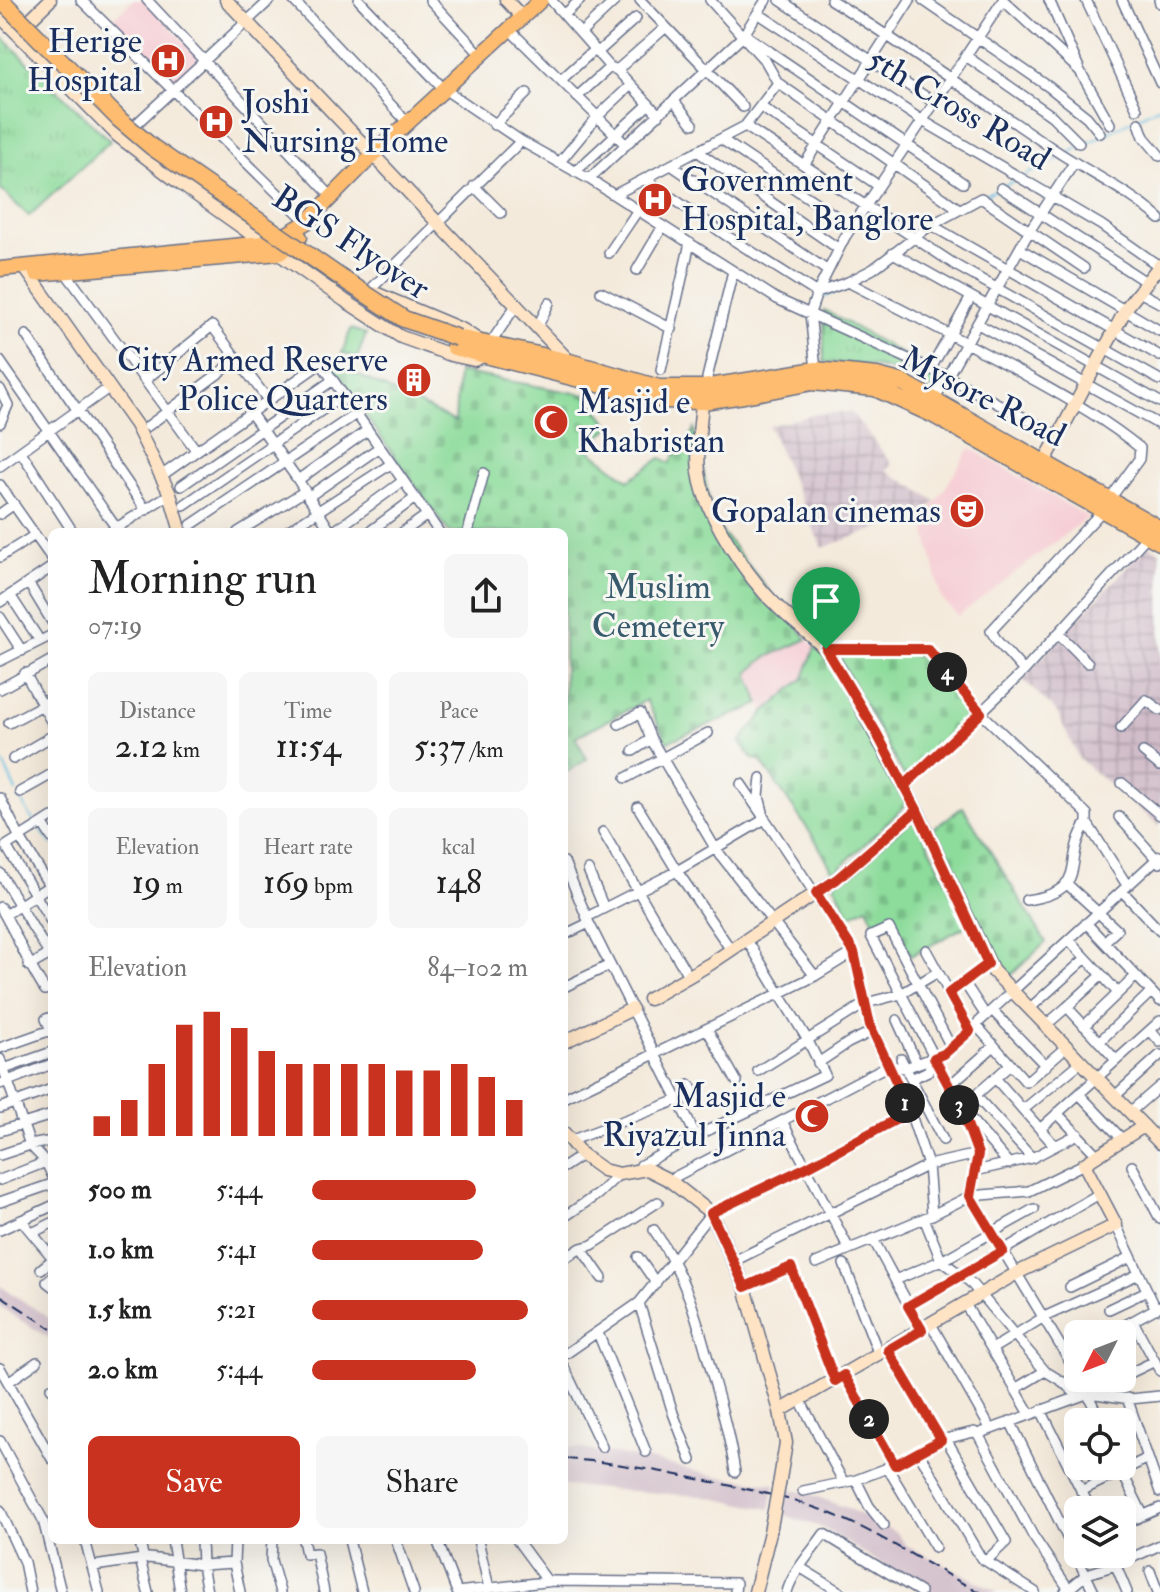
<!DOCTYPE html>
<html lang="en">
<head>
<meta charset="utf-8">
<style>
	body { margin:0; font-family:"IM FELL Double Pica",serif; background:#f6f6f6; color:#222; height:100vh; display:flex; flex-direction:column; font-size:30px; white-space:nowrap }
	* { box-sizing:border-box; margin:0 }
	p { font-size:26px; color:#767676 }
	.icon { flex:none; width:44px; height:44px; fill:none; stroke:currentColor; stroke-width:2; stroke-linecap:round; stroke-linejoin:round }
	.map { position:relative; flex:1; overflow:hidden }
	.drawer { position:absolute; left:48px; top:528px; width:520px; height:1016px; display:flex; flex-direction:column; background:#fff; border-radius:12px; box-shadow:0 8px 32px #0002 }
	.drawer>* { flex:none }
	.needle { width:52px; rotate:228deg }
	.tools { position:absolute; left:1064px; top:1320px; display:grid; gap:16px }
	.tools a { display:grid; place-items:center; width:72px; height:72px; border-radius:12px; background:#fff; box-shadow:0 8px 32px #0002; font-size:40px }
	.pin { position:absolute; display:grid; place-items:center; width:68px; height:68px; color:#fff; margin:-82px -34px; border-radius:50% 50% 50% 0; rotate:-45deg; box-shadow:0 0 8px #0007 }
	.pin .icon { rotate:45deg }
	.km { position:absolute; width:40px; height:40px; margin:-20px; border-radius:50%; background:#222; color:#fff; font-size:22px; line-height:40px; text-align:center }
	.round { display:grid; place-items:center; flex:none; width:84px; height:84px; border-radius:12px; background:#f6f6f6 }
	.headline { display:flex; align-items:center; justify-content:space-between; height:136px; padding:0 40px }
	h1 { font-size:44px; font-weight:600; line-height:60px }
	.metrics { display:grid; grid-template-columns:repeat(3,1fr); gap:12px; height:136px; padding:8px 40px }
	.metrics div { display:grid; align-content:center; border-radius:12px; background:#f6f6f6; text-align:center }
	.metrics b { font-size:34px; font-weight:600 }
	.metrics small { font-size:22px; font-weight:400 }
	.metrics p { font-size:22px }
	.chart { height:224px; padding:16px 40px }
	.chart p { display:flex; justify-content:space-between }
	.chart svg { width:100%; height:144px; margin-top:8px; stroke:#c8321e; stroke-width:6 }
	.cta { display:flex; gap:16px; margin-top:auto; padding:16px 40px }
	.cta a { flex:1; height:92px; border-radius:12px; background:#c8321e; color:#fff; font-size:32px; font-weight:600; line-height:92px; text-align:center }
	.cta a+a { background:#f6f6f6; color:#222 }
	ul { padding:0 40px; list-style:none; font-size:26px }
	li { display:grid; grid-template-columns:128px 96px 1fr; align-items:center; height:60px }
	li i { height:20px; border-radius:10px; background:#c8321e }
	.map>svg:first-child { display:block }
	.built { fill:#f6cfd6 }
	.industrial { fill:url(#industrial-grid) }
	.railway { fill:#d1bdc9 }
	.green { fill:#8ddc9b; stroke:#54867c; stroke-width:2 }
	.cemetery { fill:url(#cemetery-stones); stroke:#54867c; stroke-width:2 }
	.park { fill:url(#park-tufts); stroke:#54867c; stroke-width:2 }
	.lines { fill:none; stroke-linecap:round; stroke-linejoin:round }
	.stream { stroke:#66bfe3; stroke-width:2 }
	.street-casing { stroke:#67708a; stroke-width:12 }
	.secondary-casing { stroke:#67708a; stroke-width:15 }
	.primary-casing { stroke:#67708a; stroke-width:17 }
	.highway-casing { stroke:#67708a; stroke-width:19 }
	.street { stroke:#fff; stroke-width:9 }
	.secondary { stroke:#fee4c5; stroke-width:12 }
	.primary { stroke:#fdbc6f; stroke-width:14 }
	.highway { stroke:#fdbc6f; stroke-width:16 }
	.rail { stroke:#1b2f5e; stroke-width:2; stroke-dasharray:12 6; stroke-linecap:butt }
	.secondary-bridge-casing { stroke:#67708a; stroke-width:15; stroke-linecap:butt }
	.highway-bridge-casing { stroke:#67708a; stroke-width:19; stroke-linecap:butt }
	.secondary-bridge { stroke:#fee4c5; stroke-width:12 }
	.highway-bridge { stroke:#fdbc6f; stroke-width:16 }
	.route-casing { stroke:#fff; stroke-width:16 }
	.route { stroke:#c8321e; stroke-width:10 }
	.labels { text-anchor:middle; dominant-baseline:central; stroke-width:6; stroke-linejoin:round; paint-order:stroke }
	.poi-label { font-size:34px; fill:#1b2f5e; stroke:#f6f6f2; text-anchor:end }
	.street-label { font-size:34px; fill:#1b2f5e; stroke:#f6f6f2 }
	.park-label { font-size:34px; fill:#385a6d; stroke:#f6f6f2 }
</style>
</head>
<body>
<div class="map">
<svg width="1160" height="1592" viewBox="0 0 1160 1592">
	<defs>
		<pattern id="industrial-grid" width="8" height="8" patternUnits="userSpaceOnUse" patternTransform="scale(2)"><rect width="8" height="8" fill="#d1bdc9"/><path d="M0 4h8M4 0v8" fill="none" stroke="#a99aa6"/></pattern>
		<pattern id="cemetery-stones" width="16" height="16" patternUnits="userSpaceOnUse" patternTransform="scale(2)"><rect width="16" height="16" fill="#8ddc9b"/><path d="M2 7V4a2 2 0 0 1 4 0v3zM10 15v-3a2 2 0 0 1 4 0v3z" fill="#79bd88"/></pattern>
		<pattern id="park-tufts" width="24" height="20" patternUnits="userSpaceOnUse" patternTransform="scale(2)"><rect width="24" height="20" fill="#8ddc9b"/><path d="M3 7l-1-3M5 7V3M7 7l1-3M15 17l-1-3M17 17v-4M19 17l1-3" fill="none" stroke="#79bd88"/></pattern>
	</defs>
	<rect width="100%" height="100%" fill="#f6f6f2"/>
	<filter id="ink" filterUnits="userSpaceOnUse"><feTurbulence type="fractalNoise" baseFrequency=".0125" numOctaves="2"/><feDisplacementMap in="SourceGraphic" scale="16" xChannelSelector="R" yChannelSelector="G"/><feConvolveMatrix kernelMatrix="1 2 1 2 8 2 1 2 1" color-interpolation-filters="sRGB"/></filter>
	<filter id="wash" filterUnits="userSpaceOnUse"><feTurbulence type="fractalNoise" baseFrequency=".006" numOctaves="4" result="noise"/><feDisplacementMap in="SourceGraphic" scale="32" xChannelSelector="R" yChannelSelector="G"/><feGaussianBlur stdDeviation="1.8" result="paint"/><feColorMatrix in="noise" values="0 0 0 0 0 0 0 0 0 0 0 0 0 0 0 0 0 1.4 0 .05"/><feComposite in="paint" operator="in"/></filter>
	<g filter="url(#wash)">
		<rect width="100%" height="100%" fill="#f4eadb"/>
		<path class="built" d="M133,0H145L199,58L171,84L112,19Z
			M970,448L1088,517L958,616L941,598L922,513L935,504Z
			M807,639L815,647L804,678L765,712L748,674L765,658Z"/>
		<path class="industrial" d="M851,412L892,464L886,470L936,501L922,513L822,548L769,426L817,414Z
			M1148,545L1160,552V589L1158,592L1160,594V826L1079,759L1057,712L1022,679Z"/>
		<path class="railway" d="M0,1286L52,1320V1340L0,1307Z
			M564,1446L646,1459L714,1476L775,1484L770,1509L701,1496L564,1486Z
			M788,1489L807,1493L847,1508L897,1533L906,1545L998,1592H928L821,1527L783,1515Z"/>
		<path class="green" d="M351,329L366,334L357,358L342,353Z"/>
		<path class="cemetery" d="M325,359L455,422L458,372L586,395L611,426L588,449L629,480L661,458L670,463L676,453L680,454L694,429L714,522L807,639L765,658L748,673L760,704L667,742L646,700L575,737L587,759L564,774V532H449Z
			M815,647L824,655L856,707L908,803L834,873L816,841L760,760L753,759L740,742L765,712L804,678Z
			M907,653L928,661L971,711L905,778L838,656Z
			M963,807L1046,942L1008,978L933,829Z
			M915,817L968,925L911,956L894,923L878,930L867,907L850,916L834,883Z"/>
		<path class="park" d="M0,35L110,141L29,216L0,189Z
			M824,310L944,378L935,391C897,365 869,365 824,362Z"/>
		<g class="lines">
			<path class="stream" d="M1069,153L1160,106
				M1026,175L1058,159
				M1004,186L1014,181
				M982,196L998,189
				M857,282L886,265
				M825,297L844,288
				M3,763L16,791
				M19,797L34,822
				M40,830L52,845"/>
		</g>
	</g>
	<g filter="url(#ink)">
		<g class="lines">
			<defs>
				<path id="street" d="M81,0L307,222
					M147,0L331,196
					M293,0L408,123
					M359,0L444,89L521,141L589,179L777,299L948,377L1058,436
					M430,0L481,55
					M551,0L610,67L617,70L659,115
					M640,0L743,107
					M710,0L766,62L778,83L959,209
					M780,0L935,103
					M831,0C907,46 978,99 1052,148C1087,172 1128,190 1160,219
					M923,0L1049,87L1087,117L1100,133
					M1003,0L1080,71L1110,124
					M1049,0L1079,68
					M1086,0L1137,109
					M1122,0L1160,83
					M1159,0L1160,3
					M759,14L923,121L1101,225L1159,266
					M564,15L580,0
					M509,29L626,145
					M581,33L616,0
					M747,36L963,183
					M598,52L636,18
					M966,56L1052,116L1079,143
					M617,70L666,27
					M561,80L595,49
					M577,97L610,67
					M674,101L693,124
					M761,107L879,186
					M1139,123L1144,137L1160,156
					M494,125L527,93
					M134,126L270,0
					M745,126L957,266L1160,380
					M721,139L852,227
					M697,151L839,249
					M559,163L598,116L631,85
					M671,165L828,271
					M804,165L910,0
					M575,172L649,104
					M589,179L743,36L766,0
					M645,179L727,236L817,293L848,282L873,269L931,225L981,198L1084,268
					M474,186L501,213
					M1001,188L1146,282
					M614,195L745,126L778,83
					M931,225L1160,356
					M1020,249L1160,331
					M609,253L638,210
					M893,253L1160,402
					M63,269L196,450
					M637,270L663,226
					M848,282C908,313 968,343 1027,376C1066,398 1105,419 1140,448L1139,459L1110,499
					M370,290L521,141
					M601,292L672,329
					M1139,292L1160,303
					M978,324L1160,425
					M538,326L549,303
					M26,335L146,510
					M490,344L517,304
					M0,361L119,532
					M661,370L690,243
					M816,370L810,313L817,293L845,237L1003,0
					M930,370L971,297
					M707,378L733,271
					M145,380L212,326L268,400
					M0,389L8,405L0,423
					M934,400L1030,230L1074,163
					M250,412L298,480L331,532
					M148,426L238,359
					M21,452L73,532
					M0,466L110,387
					M161,476L321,363L439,532
					M298,480L368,430
					M0,485L52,559
					M181,486L333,380
					M308,497L380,447
					M184,505L344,395
					M0,514L14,504
					M191,525L356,414
					M110,532L170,494
					M238,532L305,491
					M286,532L391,464
					M333,532L403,481
					M369,532L415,498
					M403,532L427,515
					M468,532L484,473
					M0,557L35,535
					M29,584L52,622
					M10,595L40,641
					M0,602L52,567
					M0,617L22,651
					M805,630L818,621L832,622
					M1059,634L1088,663
					M826,649H928L981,713L1087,814V823L1127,885
					M0,661L52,635
					M1024,671L998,642L991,631L1103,510
					M25,673L52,723
					M0,689L52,660
					M9,723L52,700
					M619,724L640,713L651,739L715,848L815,976
					M1121,728L1146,700L1160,710
					M633,751L651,739
					M1143,752L1160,766
					M13,759L52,736
					M626,778L708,733
					M761,778L759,796L763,812
					M1122,783L1160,815
					M741,784L765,819
					M904,786L1024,671L1148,535
					M20,792L52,774
					M0,798L20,838L52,890
					M638,807L677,871L731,950
					M52,817L6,846L52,923
					M1119,817L1160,863
					M43,824L52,838
					M603,832L689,977
					M564,862L589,923L696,1136L641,1165L647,1169
					M588,870L604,908
					M0,873L49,954
					M1066,883L1117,930L1104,942
					M1122,891L1160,931
					M1026,900C1093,891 1061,860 1087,823
					M0,907C17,934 27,963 45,990
					M5,915L49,886
					M1086,923L1160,1001
					M564,935L589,923
					M1069,940L1102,975L1067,1007L1116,1060
					M926,950L938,972
					M854,952L870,1025L910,1112L928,1165L932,1215
					M29,966L52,953
					M1102,975L1118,993
					M964,982L986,1016
					M564,987L610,965
					M949,993L988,964
					M1029,1009L1086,958
					M993,1011L1046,1066
					M52,1017L46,1019L52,1032
					M897,1020L917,1064
					M976,1025L1026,1082L1066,1047
					M1045,1026L1067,1007
					M1084,1026L1136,976
					M707,1029L737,1082
					M1150,1030L1160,1042
					M1099,1042L1151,992
					M951,1047L889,928L871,936L961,1108L978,1154L970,1196L1078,1375
					M0,1048L51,1030
					M0,1059L30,1145L46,1162L52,1175
					M901,1059L943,1140
					M818,1063L848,1043L873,1031
					M4,1069L52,1052
					M758,1071L866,1003L901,994L938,972L970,1031
					M995,1078L1055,1146
					M911,1079L928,1071L934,1058
					M0,1084L52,1064
					M949,1086L994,1046
					M1079,1094L1123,1140
					M975,1095L1032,1158
					M1115,1096L1160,1055
					M564,1098L815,976L854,952L765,819L677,871L587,917
					M0,1108L52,1089
					M1023,1110L1081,1062
					M1130,1112L1160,1086
					M1057,1113L1098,1156
					M782,1121L849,1249
					M1040,1129L1160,1021
					M0,1131L52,1115
					M696,1136L825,1075L807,1039L747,940
					M572,1140L694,1094L690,1085
					M0,1155L30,1145L52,1141
					M1009,1164L961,1108L1010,1065
					M1132,1166L1160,1219
					M564,1167L582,1155
					M975,1171L1032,1158L1078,1134
					M0,1180L46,1162
					M669,1180L887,1066L905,1068L944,1054L1160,856
					M0,1202L52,1184
					M564,1217L598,1194L619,1174
					M924,1218L941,1260L970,1282L1045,1371L1063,1382L1078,1396
					M21,1220L52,1257
					M1116,1225L1156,1309
					M0,1230L52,1206
					M654,1230C687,1279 697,1318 712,1374C721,1406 730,1438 735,1472
					M32,1233L52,1223
					M873,1239L922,1330
					M581,1248L602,1278
					M638,1257L656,1283
					M564,1259L581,1248L592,1245L658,1202
					M734,1261L928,1165L978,1154
					M816,1263L934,1214L970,1196L1029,1191L1084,1164
					M844,1264L879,1355
					M41,1269L52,1260
					M52,1278L47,1282L52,1286
					M895,1280L945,1259L1034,1209
					M745,1287L791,1267L835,1381
					M1070,1287L1131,1257
					M639,1303L673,1413L691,1460
					M965,1304L1030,1414
					M908,1306L1099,1194
					M1109,1309L1147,1291
					M1133,1321L1160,1371
					M931,1324L990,1428
					M598,1333L646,1452
					M1109,1334L1160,1306
					M992,1349L1044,1317L1139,1274
					M888,1350L941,1440
					M564,1355L639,1303L711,1213L807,1167L910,1112
					M564,1367L602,1447
					M0,1368L52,1459
					M844,1375L895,1465
					M1126,1375L1155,1361
					M1080,1378L1101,1422
					M8,1382L37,1362
					M51,1388L52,1389
					M1015,1389L1045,1371
					M1127,1398L1160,1492
					M800,1400L844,1483
					M1041,1410L1091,1510
					M1010,1421L1094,1592
					M978,1434L1033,1536L1068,1588
					M946,1439L1006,1542L986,1561
					M0,1441L43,1520L61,1592
					M919,1453L981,1558L1035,1592
					M887,1467L935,1547
					M1120,1468L1143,1515
					M856,1480L869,1506L884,1525
					M803,1491L856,1480L895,1465L941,1440L974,1432L978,1434L1089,1393L1130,1399L1160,1396
					M1081,1491L1148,1458
					M0,1510L24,1562L30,1592
					M1122,1525L1160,1508
					M85,1540L99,1592
					M139,1540L144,1559
					M172,1540L180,1592
					M201,1540L202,1565L207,1592
					M235,1540L234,1563L240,1592
					M272,1540L271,1560L280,1592
					M303,1540L306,1554L316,1553L324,1592
					M349,1540L362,1592
					M396,1540L414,1592
					M437,1540L457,1592
					M478,1540L489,1588
					M517,1540L548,1582
					M1111,1554L1127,1592
					M140,1559L148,1592
					M94,1566L149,1558L202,1565L234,1563
					M801,1568L840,1592
					M1150,1571L1158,1592
					M457,1592L553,1581L736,1583L735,1592
					M787,1592C793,1571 811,1553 824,1534L920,1592
					M1065,1592L1087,1574L1116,1565L1160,1545"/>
				<path id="secondary" d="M226,0L570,362
					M506,0L522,17
					M0,16L118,136L178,182L344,300L401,337L451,355L474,360L479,358
					M19,30L50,0
					M25,268L136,425L170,494L181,532
					M375,293L463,330L478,340
					M703,393C701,418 696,447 699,472C704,514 749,580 779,608C798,627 821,640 836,663L917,810L993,971L1160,1143
					M1045,461L1127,307L1160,265
					M649,999L710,964L837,879L917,810
					M564,1042L632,1009
					M564,1133L582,1155L603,1170L619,1174L647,1169L669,1180L711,1213L745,1287L780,1411L786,1443L779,1485
					M780,1411L1017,1273L1116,1225L1084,1164L1144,1126
					M755,1592L770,1532"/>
				<path id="primary" d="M0,269L273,242L307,222L374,154L541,0
					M36,274L280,253L300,237"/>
				<path id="highway" d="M458,338L570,362L659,388H703L816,370L877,376L904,383L934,400L1160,529
					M454,347L662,400L703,401L744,395L812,382L875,388L932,414L1160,542"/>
			</defs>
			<use href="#street" class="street-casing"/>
			<use href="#secondary" class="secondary-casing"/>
			<use href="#primary" class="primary-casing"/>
			<use href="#highway" class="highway-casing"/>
			<use href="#street" class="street"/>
			<use href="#secondary" class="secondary"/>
			<use href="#primary" class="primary"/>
			<use href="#highway" class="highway"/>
			<path class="rail" d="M0,1295L52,1329
				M564,1459C611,1461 657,1471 703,1480C741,1488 779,1495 816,1508C870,1527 927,1565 979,1592"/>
			<defs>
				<path id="secondary-bridge" d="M770,1532L779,1485"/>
				<path id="highway-bridge" d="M1,0L120,120L152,147L343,279L404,319L458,338"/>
			</defs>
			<use href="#secondary-bridge" class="secondary-bridge-casing"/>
			<use href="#highway-bridge" class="highway-bridge-casing"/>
			<use href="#secondary-bridge" class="secondary-bridge"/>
			<use href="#highway-bridge" class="highway-bridge"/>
		</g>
	</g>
	<g class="lines" filter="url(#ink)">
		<defs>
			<path id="route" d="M826,649L876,732L917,810L837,879L816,893L854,952L870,1025L910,1112L807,1167L711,1213L745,1287L791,1267L835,1381L844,1375L895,1465L941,1440L888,1350L922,1330L908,1306L1003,1251L970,1196L978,1154L961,1108L934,1058L944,1054L970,1031L949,993L988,964L917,810L904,786L981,713L928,649H826"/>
		</defs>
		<use href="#route" class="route-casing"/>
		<use href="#route" class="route"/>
	</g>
	<defs>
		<symbol id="hospital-disc" viewBox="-11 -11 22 22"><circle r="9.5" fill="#c8321e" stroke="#f6f6f2"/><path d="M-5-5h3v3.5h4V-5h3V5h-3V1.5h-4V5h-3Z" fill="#fff"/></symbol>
		<symbol id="building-disc" viewBox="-11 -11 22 22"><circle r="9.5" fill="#c8321e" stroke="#f6f6f2"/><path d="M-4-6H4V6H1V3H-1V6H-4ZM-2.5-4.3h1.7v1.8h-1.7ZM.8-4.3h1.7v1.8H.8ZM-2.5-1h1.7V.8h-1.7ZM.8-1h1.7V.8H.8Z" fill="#fff"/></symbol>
		<symbol id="mosque-disc" viewBox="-11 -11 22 22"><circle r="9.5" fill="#c8321e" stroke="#f6f6f2"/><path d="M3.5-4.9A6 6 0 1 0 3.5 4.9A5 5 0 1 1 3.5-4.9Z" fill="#fff"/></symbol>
		<symbol id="theatre-disc" viewBox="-11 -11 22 22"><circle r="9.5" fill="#c8321e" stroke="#f6f6f2"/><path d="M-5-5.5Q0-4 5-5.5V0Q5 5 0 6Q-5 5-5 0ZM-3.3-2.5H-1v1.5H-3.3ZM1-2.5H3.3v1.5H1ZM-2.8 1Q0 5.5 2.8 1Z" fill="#fff"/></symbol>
	</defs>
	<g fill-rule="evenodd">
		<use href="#hospital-disc" x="148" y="41" width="40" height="40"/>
		<use href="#hospital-disc" x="196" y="102" width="40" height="40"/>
		<use href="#hospital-disc" x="635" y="180" width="40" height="40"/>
		<use href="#building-disc" x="394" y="360" width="40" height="40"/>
		<use href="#mosque-disc" x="531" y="402" width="40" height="40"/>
		<use href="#theatre-disc" x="947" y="491" width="40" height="40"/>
		<use href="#mosque-disc" x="792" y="1096" width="40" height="40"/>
	</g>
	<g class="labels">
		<g class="poi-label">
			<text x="142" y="41">Herige<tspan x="142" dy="39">Hospital</tspan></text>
			<text x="242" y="102" text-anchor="start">Joshi<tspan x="242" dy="39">Nursing Home</tspan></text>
			<text x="681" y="180" text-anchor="start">Government<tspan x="681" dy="39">Hospital, Banglore</tspan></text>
			<text x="388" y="360">City Armed Reserve<tspan x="388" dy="39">Police Quarters</tspan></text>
			<text x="577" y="402" text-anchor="start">Masjid e<tspan x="577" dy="39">Khabristan</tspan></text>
			<text x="941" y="511">Gopalan cinemas</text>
			<text x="786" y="1096">Masjid e<tspan x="786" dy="39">Riyazul Jinna</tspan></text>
		</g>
		<g class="street-label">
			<text transform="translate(959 109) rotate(31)">5th Cross Road</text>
			<text transform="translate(351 243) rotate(33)">BGS Flyover</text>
			<text transform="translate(983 397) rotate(27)">Mysore Road</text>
		</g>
		<g class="park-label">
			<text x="658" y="587">Muslim<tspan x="658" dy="39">Cemetery</tspan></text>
		</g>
	</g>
</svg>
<div class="tools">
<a><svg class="needle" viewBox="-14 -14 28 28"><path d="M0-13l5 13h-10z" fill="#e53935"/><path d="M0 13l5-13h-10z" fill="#767676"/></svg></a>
<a><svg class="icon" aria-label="locate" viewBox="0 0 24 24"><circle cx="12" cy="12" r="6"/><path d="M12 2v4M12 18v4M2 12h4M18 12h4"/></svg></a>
<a><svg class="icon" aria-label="layers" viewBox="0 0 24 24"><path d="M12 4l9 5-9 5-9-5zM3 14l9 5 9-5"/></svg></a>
</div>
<div class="pin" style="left:826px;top:649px;background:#1e9e55"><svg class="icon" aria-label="arrive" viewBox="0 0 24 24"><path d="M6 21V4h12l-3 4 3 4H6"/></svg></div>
<b class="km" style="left:905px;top:1103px">1</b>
<b class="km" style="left:869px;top:1419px">2</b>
<b class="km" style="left:959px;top:1105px">3</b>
<b class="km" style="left:947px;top:672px">4</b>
<section class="drawer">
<div class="headline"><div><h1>Morning run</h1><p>07:19</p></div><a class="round"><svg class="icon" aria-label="share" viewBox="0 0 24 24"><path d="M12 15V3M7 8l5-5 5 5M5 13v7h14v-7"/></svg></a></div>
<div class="metrics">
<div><p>Distance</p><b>2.12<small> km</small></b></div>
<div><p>Time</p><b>11:54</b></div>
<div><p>Pace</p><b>5:37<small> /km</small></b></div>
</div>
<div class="metrics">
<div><p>Elevation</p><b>19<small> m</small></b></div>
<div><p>Heart rate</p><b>169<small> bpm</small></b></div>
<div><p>kcal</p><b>148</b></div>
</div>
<div class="chart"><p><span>Elevation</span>84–102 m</p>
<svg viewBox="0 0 160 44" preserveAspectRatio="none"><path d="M5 44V38M15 44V33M25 44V22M35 44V10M45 44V6M55 44V11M65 44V18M75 44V22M85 44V22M95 44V22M105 44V22M115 44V24M125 44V24M135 44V22M145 44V26M155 44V33"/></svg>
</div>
<ul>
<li><b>500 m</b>5:44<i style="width:76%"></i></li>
<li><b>1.0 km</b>5:41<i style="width:79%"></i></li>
<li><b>1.5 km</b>5:21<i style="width:100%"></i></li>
<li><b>2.0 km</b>5:44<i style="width:76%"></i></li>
</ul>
<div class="cta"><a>Save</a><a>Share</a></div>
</section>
</div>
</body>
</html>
